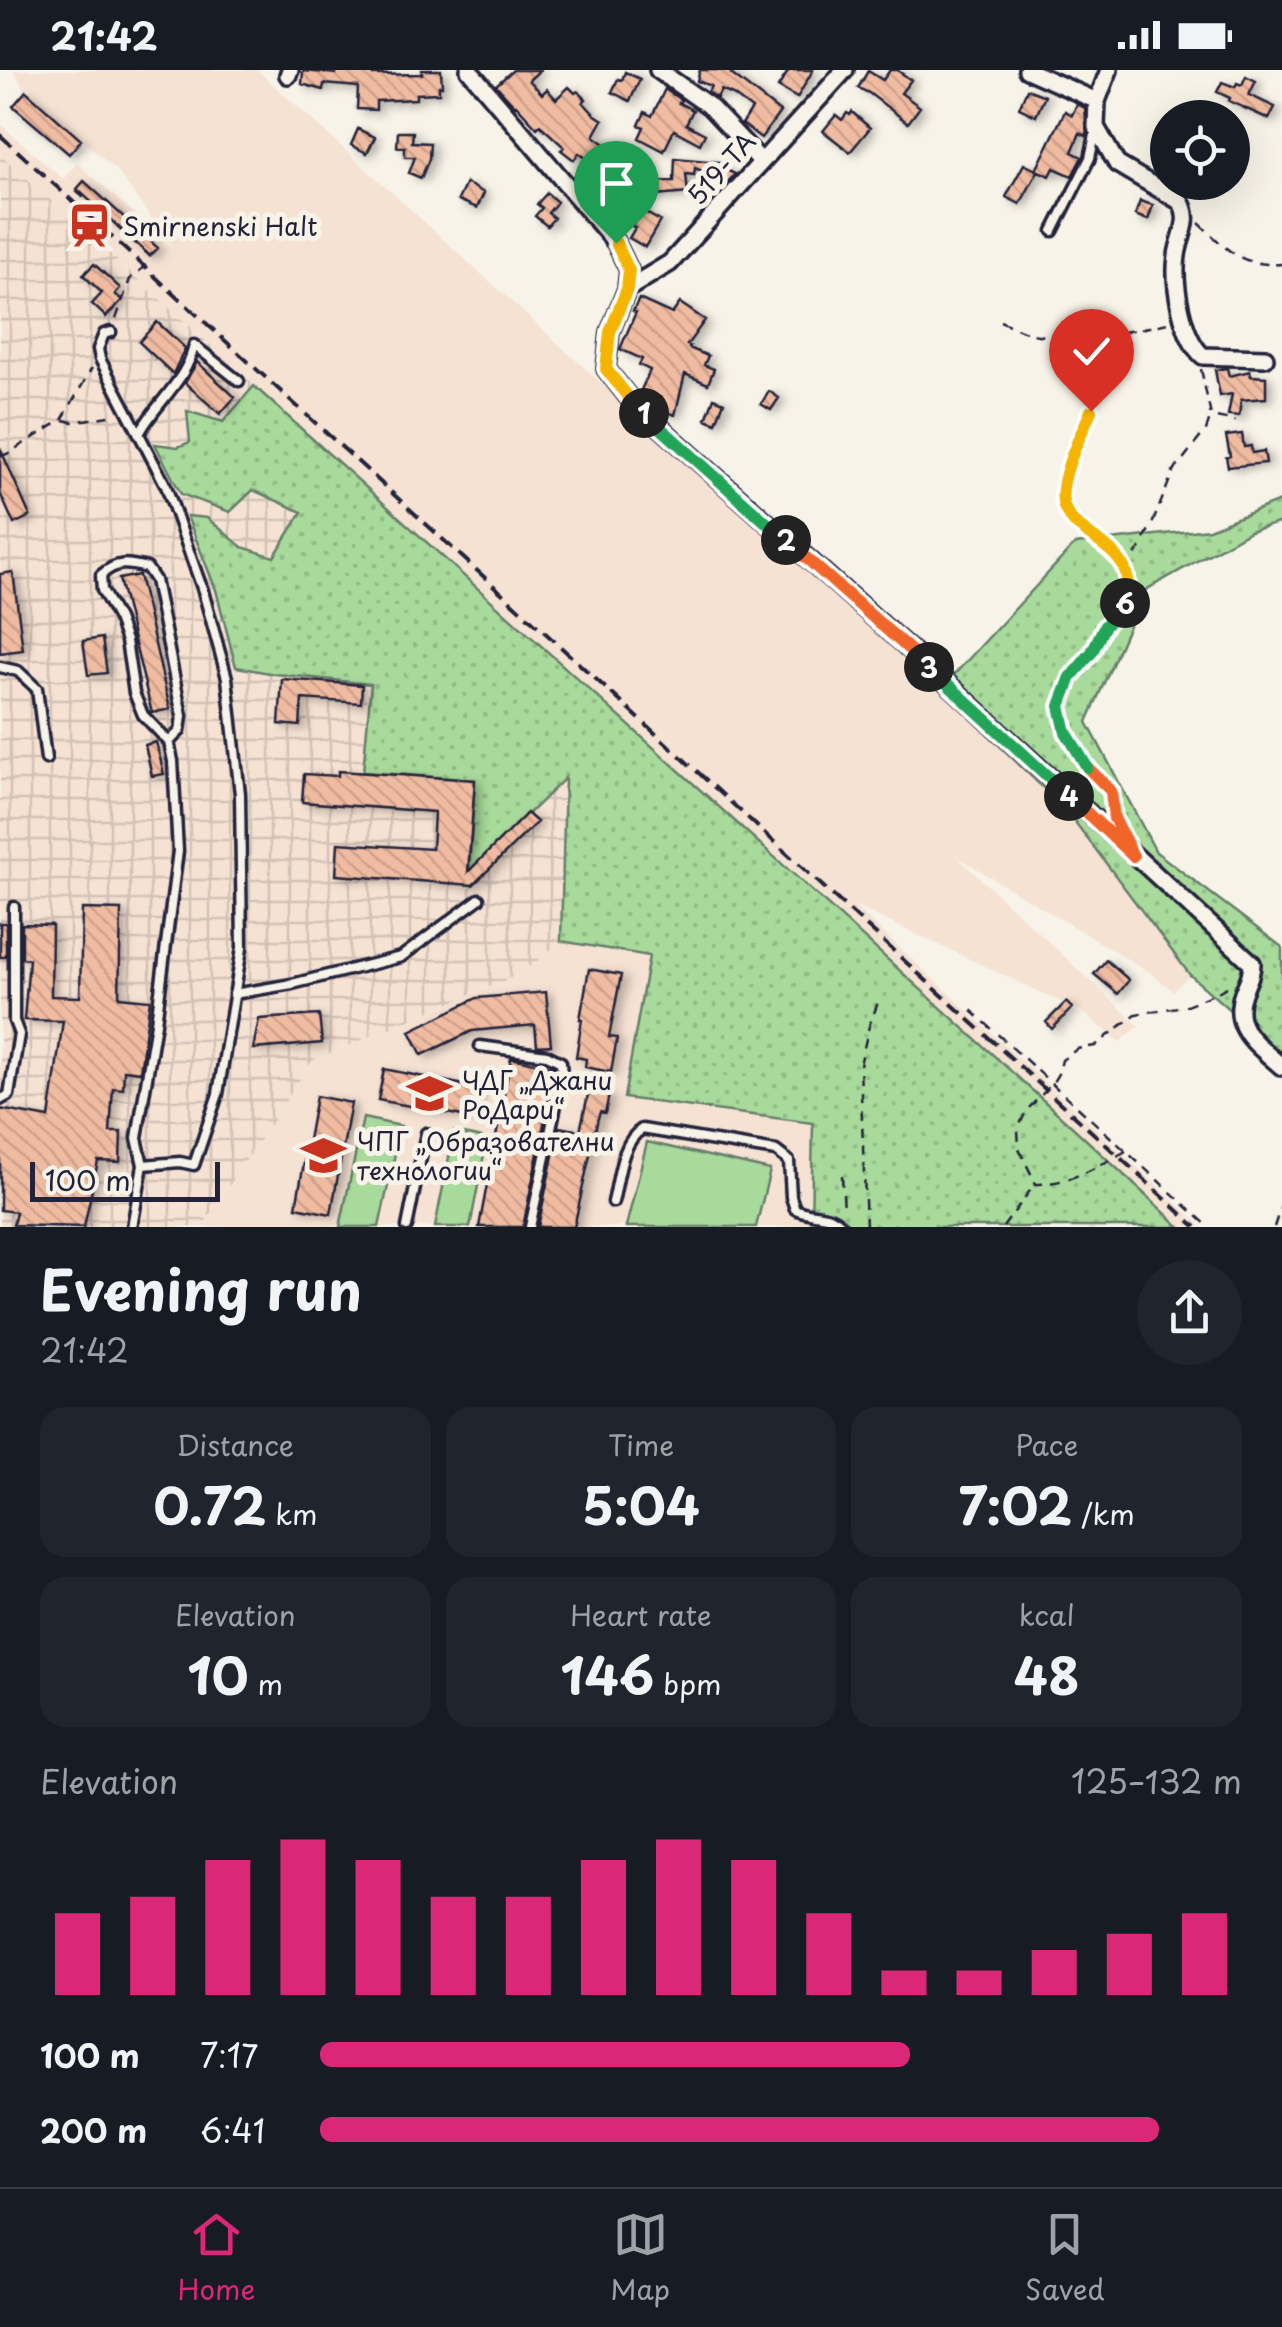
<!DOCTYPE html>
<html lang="en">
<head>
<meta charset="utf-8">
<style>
	body { margin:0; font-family:"Playpen Sans",sans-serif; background:#20242c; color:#f1f3f6; height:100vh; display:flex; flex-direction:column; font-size:38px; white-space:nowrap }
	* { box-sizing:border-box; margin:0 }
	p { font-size:32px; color:#9ea1a6 }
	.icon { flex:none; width:55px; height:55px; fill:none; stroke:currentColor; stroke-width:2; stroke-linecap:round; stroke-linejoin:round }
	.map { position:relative; height:1157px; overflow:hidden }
	.details { display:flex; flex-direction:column; background:#171b24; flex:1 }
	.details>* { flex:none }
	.tools { position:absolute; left:1150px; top:30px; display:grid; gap:20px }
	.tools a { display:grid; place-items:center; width:100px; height:100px; border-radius:50%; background:#171b24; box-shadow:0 10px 40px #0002; font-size:50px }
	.scale { position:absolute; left:30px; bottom:25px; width:190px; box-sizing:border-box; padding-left:10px; border:5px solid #22223b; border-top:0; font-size:28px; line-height:35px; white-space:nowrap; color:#22223b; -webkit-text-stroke:8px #f7f3e8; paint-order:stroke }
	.pin { position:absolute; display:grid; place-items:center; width:85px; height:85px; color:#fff; margin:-102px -42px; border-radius:50% 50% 50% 0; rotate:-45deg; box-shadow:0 0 10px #0007 }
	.pin .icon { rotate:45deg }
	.km { position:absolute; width:50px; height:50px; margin:-25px; border-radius:50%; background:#222; color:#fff; font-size:28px; line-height:50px; text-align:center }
	.round { display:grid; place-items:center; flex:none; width:105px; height:105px; border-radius:52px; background:#20242c }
	.overview { display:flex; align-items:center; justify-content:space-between; height:170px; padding:0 40px }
	h1 { font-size:55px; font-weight:700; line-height:75px }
	.stats { display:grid; grid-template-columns:repeat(3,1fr); gap:15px; height:170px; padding:10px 40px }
	.stats div { display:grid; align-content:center; border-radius:25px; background:#20242c; text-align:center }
	.stats b { font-size:50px; font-weight:700 }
	.stats small { font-size:28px; font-weight:400 }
	.stats p { font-size:28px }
	.chart { height:280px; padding:20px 40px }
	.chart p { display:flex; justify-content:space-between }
	.chart svg { width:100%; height:180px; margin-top:10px; stroke:#db2777; stroke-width:6 }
	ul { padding:0 40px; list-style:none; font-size:32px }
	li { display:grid; grid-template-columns:160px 120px 1fr; align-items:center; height:75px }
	li i { height:25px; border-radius:12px; background:#db2777 }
	.status { display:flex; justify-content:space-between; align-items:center; height:70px; padding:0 50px; background:#171b24; direction:ltr }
	.status svg { height:28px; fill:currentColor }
	.tab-bar { display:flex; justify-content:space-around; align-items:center; height:140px; border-top:2px solid #363941; background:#171b24; font-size:28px; color:#9ea1a6 }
	.tab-bar a { display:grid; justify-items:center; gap:5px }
	.tab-bar .selected { color:#db2777 }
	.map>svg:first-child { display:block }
	.built { fill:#f5e2d3 }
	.industrial { fill:url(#industrial-grid) }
	.grass { fill:url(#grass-dots); stroke:#657e6b; stroke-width:2.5 }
	.park { fill:#a8da9b; stroke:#657e6b; stroke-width:2.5 }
	.building { fill:url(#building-back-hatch); stroke:#22223b; stroke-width:2.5; filter:url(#shadow) }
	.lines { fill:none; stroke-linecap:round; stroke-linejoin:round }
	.service-casing { stroke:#22223b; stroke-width:15 }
	.minor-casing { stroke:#22223b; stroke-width:22 }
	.path { stroke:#22223b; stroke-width:2.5; stroke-dasharray:10 8; stroke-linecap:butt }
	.service { stroke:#f7f3e8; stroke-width:8 }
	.minor { stroke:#f7f3e8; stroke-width:15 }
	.rail { stroke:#22223b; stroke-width:4; stroke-dasharray:15 8; stroke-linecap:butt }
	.split-1-casing { stroke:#fff; stroke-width:20 }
	.split-2-casing { stroke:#fff; stroke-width:20 }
	.split-3-casing { stroke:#fff; stroke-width:20 }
	.split-4-casing { stroke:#fff; stroke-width:20 }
	.split-5-casing { stroke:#fff; stroke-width:20 }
	.split-6-casing { stroke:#fff; stroke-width:20 }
	.split-7-casing { stroke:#fff; stroke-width:20 }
	.split-1 { stroke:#f5b400; stroke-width:12 }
	.split-2 { stroke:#22a559; stroke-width:12 }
	.split-3 { stroke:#f0652b; stroke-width:12 }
	.split-4 { stroke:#22a559; stroke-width:12 }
	.split-5 { stroke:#f0652b; stroke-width:12 }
	.split-6 { stroke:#22a559; stroke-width:12 }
	.split-7 { stroke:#f5b400; stroke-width:12 }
	.labels { text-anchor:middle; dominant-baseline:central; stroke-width:10; stroke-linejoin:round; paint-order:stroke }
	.street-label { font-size:25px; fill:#22223b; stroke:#f7f3e8 }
	.poi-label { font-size:25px; fill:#22223b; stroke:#f7f3e8; text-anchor:start }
</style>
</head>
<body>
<div class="status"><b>21:42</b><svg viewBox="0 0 49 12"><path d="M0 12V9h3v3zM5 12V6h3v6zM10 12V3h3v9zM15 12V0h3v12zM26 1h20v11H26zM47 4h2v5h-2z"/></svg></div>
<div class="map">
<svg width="1282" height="1157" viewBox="0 0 1282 1157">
	<defs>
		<pattern id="industrial-grid" width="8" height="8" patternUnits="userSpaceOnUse" patternTransform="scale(2.5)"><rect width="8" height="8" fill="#f5e2d3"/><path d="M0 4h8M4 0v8" fill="none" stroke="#d2c2b6"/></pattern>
		<pattern id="grass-dots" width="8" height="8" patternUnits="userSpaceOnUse" patternTransform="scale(2.5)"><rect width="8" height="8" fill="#a8da9b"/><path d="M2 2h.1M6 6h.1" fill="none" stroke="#90bb86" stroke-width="1.8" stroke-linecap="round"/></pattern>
		<pattern id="building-back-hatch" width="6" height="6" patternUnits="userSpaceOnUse" patternTransform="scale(2.5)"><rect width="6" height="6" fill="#f0bca1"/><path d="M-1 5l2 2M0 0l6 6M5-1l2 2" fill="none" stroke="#cea18c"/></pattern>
		<filter id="shadow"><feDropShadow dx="5.5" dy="3" stdDeviation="5" flood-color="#0004"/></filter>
	</defs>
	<rect width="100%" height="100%" fill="#f7f3e8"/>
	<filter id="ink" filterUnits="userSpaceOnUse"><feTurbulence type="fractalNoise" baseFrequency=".01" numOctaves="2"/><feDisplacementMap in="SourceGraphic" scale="20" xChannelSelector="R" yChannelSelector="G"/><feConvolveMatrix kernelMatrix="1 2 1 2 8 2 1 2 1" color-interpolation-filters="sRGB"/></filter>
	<g filter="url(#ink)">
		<path class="built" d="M13,0H257L811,504L941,619L1066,740L1190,905L1173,921L1152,904L956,786L1139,956L1120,972L1081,941L853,835L1202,1157H1180L0,84V54L63,109L77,93L173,178L117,101L26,21Z
			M561,871L650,886L624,1028L814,1053L811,1157H202L312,991L522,903Z"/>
		<path class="industrial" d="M0,84L358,409L236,597L275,604L372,614L366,667L475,710L469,800L565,707L561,871L522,903L312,991L202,1157H0Z"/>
		<path class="grass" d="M254,316L1065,1050L1180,1157H811L813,1053L624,1028L649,886L561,871L565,708L469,802L475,710L363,702L371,614L275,604L236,597L216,520L187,446L207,448L242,477L274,487L302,442L253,420L230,442L181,424L155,374L178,377L190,372L187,341L223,352Z
			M1282,430V452L1250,461L1144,521L1087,652L1156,782L1282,877V986L1190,905L1066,740L941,619L1075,474L1209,459Z"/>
		<path class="park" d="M363,1048L401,1056L379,1157H340Z
			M454,1062L487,1069L470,1157H435Z
			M647,1072L770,1100L756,1157H626Z"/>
		<path class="building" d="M336,0H373V5L422,4V0H441L442,16H439V23L416,24V29L376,31V40L357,39L358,17L324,14L323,20L302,14L303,1L336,4Z
			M513,0H540L529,10L542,24L547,19L556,29L569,17L575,23L578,21L586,29L583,32L594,44L603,50L594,66L612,79L604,89L628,99L618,122L612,120L588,121L599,98L579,83L574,90L561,80L564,77L540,55L537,58L516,35L515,36L496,15Z
			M700,0H733L731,4L780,42L761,68L742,54L752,39L733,25L721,20L717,28L708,22L711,16L697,11Z
			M789,0H813L797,28L778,17Z
			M890,0H897L911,10L901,23L920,37L908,53L869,23L858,18L868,1L883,10Z
			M625,2L640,9L630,31L612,22L618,9L622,10Z
			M1246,6L1256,11L1249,25L1275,37L1269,49L1229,31L1230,28L1217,22L1222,12L1235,17L1237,13L1242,15Z
			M665,19L681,30L679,33L693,40L686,54L705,64L700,74L674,60L664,81L639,68L644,57L639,55L645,42L652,46Z
			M1027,19L1045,26L1036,46L1019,38Z
			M26,21L81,70L69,84L13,36Z
			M1077,34L1085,38L1087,64L1086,66L1080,63L1072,82L1082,87L1072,106L1054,98L1050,106L1036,100L1065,41L1072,45Z
			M852,42L870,58L850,82L823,61L836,45L842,50L847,43L850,45Z
			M358,59L375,67L367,83L351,75Z
			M398,62H413L412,72L430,73L429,89L421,108L409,103L415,87H405V77H397Z
			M675,88L719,92L717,96L735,104L728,112L695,98L694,105L686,104L688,123L656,126L655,122H636V112L674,111Z
			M1024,94L1038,101L1020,134L1006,127Z
			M84,111L158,178L150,186L77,119Z
			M466,113L484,123L477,138L458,130Z
			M547,123L557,132L548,143L554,148L547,156L535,146L542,138L537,134Z
			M1140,131L1153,135L1148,150L1135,145Z
			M641,140L660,151L645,177L629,168L635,158L632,156Z
			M94,194L120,218L115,224L122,230L106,247L92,234L102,223L83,205Z
			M639,229L672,244L680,233L705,250L687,275L690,276L689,278L708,286L704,295L714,299L708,314L685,304L675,345L659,340L662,329L641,320L650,300L639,295L642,289L620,279L636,242L633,241Z
			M157,252L185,278L173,304L139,272Z
			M197,292L235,327L220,344L185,313Z
			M1227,298L1229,306L1250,301L1251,306L1266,307V328L1241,330L1239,346L1228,345L1232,324L1220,326L1215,300Z
			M769,321L779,328L771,340L761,334Z
			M714,328L724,332L716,353L706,349Z
			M1242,364L1244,377L1251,376L1252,383L1264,381L1266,393L1228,397L1226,387L1230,386L1226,366Z
			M0,378L30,446L14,454L0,423Z
			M13,502L23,580L0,583V504Z
			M139,505L170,639L152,643L119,509Z
			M102,568L107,603L88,605L83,571Z
			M282,609L362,615L361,633L302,629L300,656L279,654Z
			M156,672L164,704L152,706L145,675Z
			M338,701L475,710L468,802L527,743L537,752L473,815L336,805L338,773L432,779L434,742L302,732L304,704L338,706Z
			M82,839L121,840L119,927L150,930L140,1002L124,1000L123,1019L113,1018L110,1062H121L120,1092L98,1091L84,1157L13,1155L16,1142L0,1140V1039L49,1048L63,951L24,950L29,889L22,888V854L52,855L51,926L80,927Z
			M0,853H6V887H0Z
			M1106,890L1129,910L1118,924L1094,904Z
			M589,899L621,905L609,967L617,968L611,1002L585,997L586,989L576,987L582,949H580Z
			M546,922L551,975L537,976L535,955L472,961L422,985L410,961L477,928Z
			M1066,932L1072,938L1052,959L1046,952Z
			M319,945L322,973L253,979L259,949Z
			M511,988L554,997L544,1054L523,1157H479Z
			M384,999L479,1018L473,1048L378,1030Z
			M589,1020L609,1025L605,1043L600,1042L598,1048L574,1157H538L559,1057L580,1061Z
			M316,1026L351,1033L331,1144L296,1137Z"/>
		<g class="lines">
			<defs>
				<path id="service" d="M1053,161L1090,88L1096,60
					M111,262L104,264L98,279L100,289L166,416L203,521L227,608L240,724L242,878L218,1024L194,1095L180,1092L143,1095L132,1157
					M139,364C155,333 187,311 194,275L239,311
					M0,597L18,601L37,619L46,689
					M234,924L292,914L401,887L479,829
					M480,976L547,985L561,992L562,1007L530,1157
					M0,1030L9,1025L19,964L14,951V837
					M143,1095L137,1068L156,953L178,781L173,691L169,672L143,645L134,623L126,571L118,549L102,520L101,505C117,491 127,493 147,498L155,510L182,646L180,661L169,672
					M613,1132C619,1108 621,1072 642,1059L776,1081L789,1091L791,1127L795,1139C812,1147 831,1141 843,1157
					M407,1157L426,1063"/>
				<path id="minor" d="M469,0L616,173L629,200L627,219L610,262L606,299L633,333L933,600L1252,893C1252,906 1247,912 1243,923C1230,959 1259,976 1282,997
					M658,0L709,36L761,91
					M1027,0L1097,31L1096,57L1117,94L1181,132C1192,152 1179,166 1177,186C1173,213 1182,268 1203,286L1265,288
					M288,5L290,0
					M1097,31L1109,0
					M627,219L670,193L845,0"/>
			</defs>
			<use href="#service" class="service-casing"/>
			<use href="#minor" class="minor-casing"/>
			<path class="path" d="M76,121L150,186L144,197L130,209L115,252
				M1199,153C1229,181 1239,196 1282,194
				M1000,251C1012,256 1025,263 1038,265C1082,272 1125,262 1168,253
				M1111,264L1099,320L1072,389L1063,415L1062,429L1070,447L1119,487L1124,499L1128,522L1124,535L1104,557L1091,583L1071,607L1060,636L1066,662L1082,691L1111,721L1115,748
				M1201,299L1211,346L1236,351
				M64,350L72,352L115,345
				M0,386L7,384L62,350L92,298
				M1124,499L1138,481L1153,452L1173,402L1206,360L1211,346
				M971,940L1209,1157
				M1126,1081C1097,1097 1069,1114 1036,1114L1019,1079L1018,1059L1026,1041L1052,1014L1059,1002L1062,990L1077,979L1095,976L1136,944L1184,936L1216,923L1230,915
				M842,1106L844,1141
				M866,1157L860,995L869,956L879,930
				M1003,1157L1035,1114
				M1274,1157L1282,1133"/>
			<use href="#service" class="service"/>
			<use href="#minor" class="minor"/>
			<path class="rail" d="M0,65L1196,1157"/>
		</g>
	</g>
	<g class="lines" filter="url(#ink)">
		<defs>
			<path id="split-1" d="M616,173L629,200L627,219L610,262L606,299L633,333L644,343"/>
			<path id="split-2" d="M644,343L786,470"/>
			<path id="split-3" d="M786,470L929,597"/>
			<path id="split-4" d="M929,597L1069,726"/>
			<path id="split-5" d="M1069,726L1133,786L1114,748L1111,721L1087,697"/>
			<path id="split-6" d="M1087,697L1066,662L1060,636L1071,607L1092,582L1104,557L1125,533"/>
			<path id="split-7" d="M1091,341C1081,365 1059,407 1063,432C1070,471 1143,473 1125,533"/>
		</defs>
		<use href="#split-1" class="split-1-casing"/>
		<use href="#split-2" class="split-2-casing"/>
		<use href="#split-3" class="split-3-casing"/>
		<use href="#split-4" class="split-4-casing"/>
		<use href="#split-5" class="split-5-casing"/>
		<use href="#split-6" class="split-6-casing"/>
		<use href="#split-7" class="split-7-casing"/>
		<use href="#split-1" class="split-1"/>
		<use href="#split-2" class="split-2"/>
		<use href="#split-3" class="split-3"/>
		<use href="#split-4" class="split-4"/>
		<use href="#split-5" class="split-5"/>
		<use href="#split-6" class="split-6"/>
		<use href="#split-7" class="split-7"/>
	</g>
	<defs>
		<symbol id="station-bare" viewBox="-9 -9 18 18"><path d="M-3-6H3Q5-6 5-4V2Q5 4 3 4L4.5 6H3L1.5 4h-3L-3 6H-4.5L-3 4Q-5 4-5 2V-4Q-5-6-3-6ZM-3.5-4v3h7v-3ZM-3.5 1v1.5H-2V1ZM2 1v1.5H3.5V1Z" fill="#c8321e" stroke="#f7f3e8" stroke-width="2.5" paint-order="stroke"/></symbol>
		<symbol id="school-bare" viewBox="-9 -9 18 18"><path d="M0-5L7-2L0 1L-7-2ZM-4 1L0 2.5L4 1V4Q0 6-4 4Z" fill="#c8321e" stroke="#f7f3e8" stroke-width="2.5" paint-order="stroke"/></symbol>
	</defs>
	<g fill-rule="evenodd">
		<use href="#station-bare" x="58" y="124" width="63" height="63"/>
		<use href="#school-bare" x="398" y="992" width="63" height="63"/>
		<use href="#school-bare" x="292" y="1054" width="63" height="63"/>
	</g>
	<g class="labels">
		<g class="street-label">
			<text transform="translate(721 98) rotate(-48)">519-ТА</text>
		</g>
		<g class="poi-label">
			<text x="123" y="156">Smirnenski Halt</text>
			<text x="462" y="1010">ЧДГ „Джани<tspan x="462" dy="29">РоДари“</tspan></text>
			<text x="357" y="1071">ЧПГ „Образователни<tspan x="357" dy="29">технологии“</tspan></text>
		</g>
	</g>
</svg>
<div class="tools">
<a><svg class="icon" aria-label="locate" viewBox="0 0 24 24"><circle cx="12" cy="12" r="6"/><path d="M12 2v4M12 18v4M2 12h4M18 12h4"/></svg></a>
</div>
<div class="scale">100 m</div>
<div class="pin" style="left:616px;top:173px;background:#1e9e55"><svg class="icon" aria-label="arrive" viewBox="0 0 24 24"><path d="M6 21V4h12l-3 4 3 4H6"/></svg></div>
<div class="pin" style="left:1091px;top:341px;background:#d93025"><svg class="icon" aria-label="check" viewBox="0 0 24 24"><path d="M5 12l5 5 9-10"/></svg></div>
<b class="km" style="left:644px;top:343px">1</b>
<b class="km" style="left:786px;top:470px">2</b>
<b class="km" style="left:929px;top:597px">3</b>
<b class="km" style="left:1069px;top:726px">4</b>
<b class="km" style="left:1125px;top:533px">6</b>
</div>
<section class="details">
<div class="overview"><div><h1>Evening run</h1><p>21:42</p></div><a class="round"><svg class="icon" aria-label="share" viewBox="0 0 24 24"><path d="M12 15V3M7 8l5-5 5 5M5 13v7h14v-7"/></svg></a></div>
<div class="stats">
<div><p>Distance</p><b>0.72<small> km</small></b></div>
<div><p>Time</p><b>5:04</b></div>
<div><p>Pace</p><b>7:02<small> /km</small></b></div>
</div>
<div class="stats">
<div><p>Elevation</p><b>10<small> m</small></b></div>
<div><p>Heart rate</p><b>146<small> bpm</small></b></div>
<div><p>kcal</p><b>48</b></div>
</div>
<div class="chart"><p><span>Elevation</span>125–132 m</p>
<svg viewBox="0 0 160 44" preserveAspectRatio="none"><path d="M5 44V24M15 44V20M25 44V11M35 44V6M45 44V11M55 44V20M65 44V20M75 44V11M85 44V6M95 44V11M105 44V24M115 44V38M125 44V38M135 44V33M145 44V29M155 44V24"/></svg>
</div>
<ul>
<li><b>100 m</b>7:17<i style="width:64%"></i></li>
<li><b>200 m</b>6:41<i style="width:91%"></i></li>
</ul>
</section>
<nav class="tab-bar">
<a class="selected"><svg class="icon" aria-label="home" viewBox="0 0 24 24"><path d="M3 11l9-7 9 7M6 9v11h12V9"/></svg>Home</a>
<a><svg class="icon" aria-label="map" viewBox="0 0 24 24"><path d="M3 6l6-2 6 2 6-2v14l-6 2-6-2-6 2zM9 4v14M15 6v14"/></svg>Map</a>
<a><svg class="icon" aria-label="saved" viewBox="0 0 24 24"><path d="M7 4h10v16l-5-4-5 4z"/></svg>Saved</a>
</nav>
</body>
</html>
